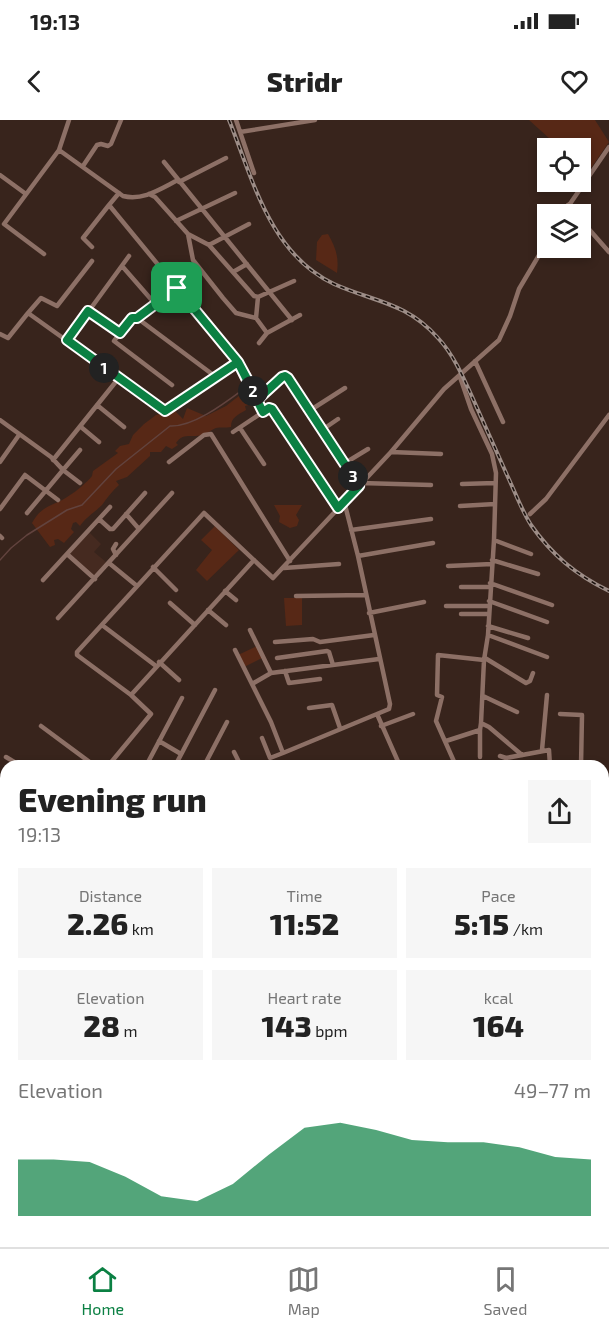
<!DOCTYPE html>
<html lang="en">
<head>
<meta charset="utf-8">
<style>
	body { margin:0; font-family:"Exo 2",sans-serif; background:#f6f6f6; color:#222; height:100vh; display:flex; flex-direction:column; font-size:22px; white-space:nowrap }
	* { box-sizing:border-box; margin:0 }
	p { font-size:20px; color:#767676 }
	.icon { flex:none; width:33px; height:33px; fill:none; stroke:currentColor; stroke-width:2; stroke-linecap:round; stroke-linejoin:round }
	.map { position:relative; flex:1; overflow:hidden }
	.sheet { position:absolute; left:0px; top:640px; width:609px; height:488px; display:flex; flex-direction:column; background:#fff; border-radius:18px 18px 0 0; box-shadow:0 3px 9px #0003 }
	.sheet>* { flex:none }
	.fabs { position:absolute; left:537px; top:18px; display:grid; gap:12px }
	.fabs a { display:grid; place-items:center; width:54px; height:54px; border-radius:0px; background:#fff; box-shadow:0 3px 9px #0003; font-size:30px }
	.pin { position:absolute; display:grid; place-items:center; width:51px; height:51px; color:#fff; margin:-26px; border-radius:12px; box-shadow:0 3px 9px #0006 }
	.km { position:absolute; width:30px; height:30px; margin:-15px; border-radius:50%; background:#222; color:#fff; font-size:16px; line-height:30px; text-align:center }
	.round { display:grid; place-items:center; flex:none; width:63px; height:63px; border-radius:0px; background:#f6f6f6 }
	.overview { display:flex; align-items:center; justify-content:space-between; height:102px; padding:0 18px }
	h1 { font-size:33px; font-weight:800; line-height:45px }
	.metrics { display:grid; grid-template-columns:repeat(3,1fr); gap:9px; height:102px; padding:6px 18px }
	.metrics div { display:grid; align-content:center; border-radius:0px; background:#f6f6f6; text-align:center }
	.metrics b { font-size:30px; font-weight:800 }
	.metrics small { font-size:16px; font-weight:400 }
	.metrics p { font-size:16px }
	.chart { height:168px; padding:12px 18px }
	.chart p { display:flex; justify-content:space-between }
	.chart svg { width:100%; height:108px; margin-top:6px; fill:#0b8043; opacity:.7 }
	.status { display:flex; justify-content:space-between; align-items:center; height:42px; padding:0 30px; background:#fff; direction:ltr }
	.status svg { height:16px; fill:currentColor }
	header { display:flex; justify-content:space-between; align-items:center; height:78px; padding:0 18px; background:#fff; font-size:27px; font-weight:800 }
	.menu { display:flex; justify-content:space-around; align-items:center; height:84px; border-top:2px solid #e0e0e0; background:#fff; font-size:16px; color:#767676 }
	.menu a { display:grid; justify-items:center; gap:3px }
	.menu .current { color:#0b8043 }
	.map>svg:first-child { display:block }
	.built { fill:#452a20 }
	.green { fill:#572816 }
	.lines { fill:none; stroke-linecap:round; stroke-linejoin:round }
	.stream { stroke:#62433e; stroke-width:1.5 }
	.minor { stroke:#8d7066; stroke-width:4.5 }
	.highway { stroke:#fbdfd4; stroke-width:8 }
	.rail-casing { stroke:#9d8d87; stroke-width:4 }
	.rail { stroke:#19100c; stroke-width:1.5; stroke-dasharray:4.5; stroke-linecap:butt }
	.route-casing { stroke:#fff; stroke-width:12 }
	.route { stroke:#0b8043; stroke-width:8 }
</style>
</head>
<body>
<div class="status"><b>19:13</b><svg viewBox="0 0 49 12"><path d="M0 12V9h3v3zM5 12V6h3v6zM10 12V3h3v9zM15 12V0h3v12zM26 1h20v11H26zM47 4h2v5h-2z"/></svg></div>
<header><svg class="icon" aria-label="back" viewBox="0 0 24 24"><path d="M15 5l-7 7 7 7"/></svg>Stridr<svg class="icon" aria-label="heart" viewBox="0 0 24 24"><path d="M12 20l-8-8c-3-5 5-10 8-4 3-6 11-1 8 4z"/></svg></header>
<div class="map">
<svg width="609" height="1127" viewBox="0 0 609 1127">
	<rect width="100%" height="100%" fill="#38241c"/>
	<path class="built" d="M89,412L101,424L94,432L106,442L94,456L69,434Z"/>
	<path class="green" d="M529,0H595L609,22L587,54L581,48L580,28H560Z
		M328,114C336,128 339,137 337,153L316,140L317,122L322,115Z
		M249,268L253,272L250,277L253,280L252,284L245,286L246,290C238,295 231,297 231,307C226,308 220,307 216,308C211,310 207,314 202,315C192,318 183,312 176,323L178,325L172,329L166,326L161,332H150V336L127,357L116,361L119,365C112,371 107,378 102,385C94,393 86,397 80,406L76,402L73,403L71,409L74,412L64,423L58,419L54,420L55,425L50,427L32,403C43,383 54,387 70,375C77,371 87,362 92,356L93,351L118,333L115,331L120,326L129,324L133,315L144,304L156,295L174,290L183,299L187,288L206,296L226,286Z
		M274,385H302L296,395L299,400L297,406L290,408L279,402L280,396Z
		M215,406L239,430L207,461L196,450L212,430L201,420Z
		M284,478H302V505L286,506Z
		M257,526L262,538L244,547L238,535Z"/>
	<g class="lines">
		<path class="stream" d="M0,440L11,428L27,415L67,390L82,385L116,349L170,306C194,307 226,282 245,268"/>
		<path class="minor" d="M236,0L254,53
			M240,12L315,0
			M59,30L69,0
			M164,42L292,200
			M83,46L97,25L101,24L108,26L111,24L121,0
			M0,55L26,74
			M179,62L226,38
			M119,73L109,85L238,242L263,292
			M149,74L155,77L188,114L209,125L254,176L258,177L294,161
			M568,85L576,94
			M563,94L609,27
			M580,99L609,132
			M176,101L235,73
			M188,114L193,140L223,178L236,193L256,198L267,213
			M209,125L249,104
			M92,127L83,118L109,85
			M44,134L4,104L59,30L123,76C143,81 160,69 178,60
			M122,146L156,185
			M233,152L247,144
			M89,191L120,213
			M28,193L41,178L57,186L92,141
			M137,198L216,257
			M256,198L258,177
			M0,214L8,218L28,193L165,291L238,242
			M67,221L129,136
			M259,223L267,213L300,195
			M475,241L503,302
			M460,257L471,289L492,334L496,353L494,420L488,515L484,540L481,603L489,607L522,635
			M172,265L114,221L132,198H137L177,168
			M258,279L282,257H287L359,366
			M97,285L124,307
			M309,291L345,268
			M0,300L51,337L63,350L27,393
			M81,307L99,322
			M240,308L264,344
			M322,310L338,299
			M233,312L263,292L271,288L338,389
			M80,330L63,350L80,363
			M391,332L441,334
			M53,340L118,259
			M0,342L19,315
			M169,342L204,315L211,314L290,441
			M345,343L368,329
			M361,363L431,365
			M462,364L495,363
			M460,386L495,384
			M0,389L25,355L58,380
			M126,394L139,409
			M530,394L546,379L609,295
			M99,399L110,409H113L145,373
			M351,410L431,399
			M0,416L2,418
			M494,420L531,434
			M116,424L113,429L116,435
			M67,434L95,459
			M358,436L433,423
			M492,440L538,454
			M109,443L137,466
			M448,446L492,444
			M153,447L176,470
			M284,448L339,444
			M43,460L110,387
			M490,463L552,485
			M461,467H490
			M225,471L236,480
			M296,476L365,475
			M489,481L547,502
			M170,483L195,505
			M446,486H489
			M208,490L226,505
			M369,493L424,482
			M461,494H489
			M58,498L172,373
			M102,505L156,546
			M488,506L528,518
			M250,510L271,553
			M488,515L547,537
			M275,522L313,519L320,522L374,515
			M235,530L271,602L283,633L389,589L390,584L358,436L344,381
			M277,538L327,531L329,532L333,545
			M485,538L526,563L530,561L533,553
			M159,542L179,560
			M285,551L289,563L320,559
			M252,564L271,553L379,539
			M131,575L254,440
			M483,576L517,592
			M309,588L332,585L340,608
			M377,594L400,646
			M560,594L582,595L581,646
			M41,606L95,646
			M381,606L413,594
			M480,610V637
			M262,618L270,638L283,633
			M159,621L181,634
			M446,621L480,610L481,603
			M542,630L547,575
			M234,632L241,646
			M500,636L506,638L549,630L550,646
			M6,637L21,646
			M108,646L151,594L131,575L77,535V532L204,393L273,458L391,332L444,269L499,220L510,196L519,169L548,120
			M146,646L182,578
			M175,646L215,570
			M204,646L227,602
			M456,646L436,601L442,577L437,575L438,535L484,540
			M0,712L6,705
			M603,747L609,763
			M0,764L5,758
			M0,819L6,811
			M603,838L609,835
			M0,857H6
			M603,907H609
			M213,1127V1122"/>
		<path class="highway" d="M603,686L609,683
			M0,849H6"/>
		<defs>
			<path id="rail" d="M229,0C253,60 270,134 334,164C374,182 406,182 438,218C454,235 464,259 474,281C485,306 496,330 507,355C515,372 521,389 531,405C552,435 576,455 609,471"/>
		</defs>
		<use href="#rail" class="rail-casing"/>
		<use href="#rail" class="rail"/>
	</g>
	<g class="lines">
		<defs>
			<path id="route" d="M177,168L137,198H132L120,213L88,191L67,220L165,291L238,242L263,292L269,288L272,289L338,388L359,366L288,258L285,256L282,257L258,279L238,242L177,168"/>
		</defs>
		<use href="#route" class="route-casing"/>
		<use href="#route" class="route"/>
	</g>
</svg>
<div class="fabs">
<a><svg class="icon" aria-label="locate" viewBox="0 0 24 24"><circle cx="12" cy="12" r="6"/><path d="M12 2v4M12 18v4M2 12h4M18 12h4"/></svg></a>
<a><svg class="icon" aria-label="layers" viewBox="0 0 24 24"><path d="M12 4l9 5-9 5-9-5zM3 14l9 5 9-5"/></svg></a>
</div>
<div class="pin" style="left:177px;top:168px;background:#1e9e55"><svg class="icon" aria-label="arrive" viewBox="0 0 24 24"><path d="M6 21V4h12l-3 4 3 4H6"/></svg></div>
<b class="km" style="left:104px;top:248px">1</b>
<b class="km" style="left:253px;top:271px">2</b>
<b class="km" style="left:353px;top:356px">3</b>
<section class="sheet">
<div class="overview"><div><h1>Evening run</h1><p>19:13</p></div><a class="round"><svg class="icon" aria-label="share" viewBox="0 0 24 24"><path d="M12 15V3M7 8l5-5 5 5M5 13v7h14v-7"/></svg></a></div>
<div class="metrics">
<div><p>Distance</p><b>2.26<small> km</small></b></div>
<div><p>Time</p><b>11:52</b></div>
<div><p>Pace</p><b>5:15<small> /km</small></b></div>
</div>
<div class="metrics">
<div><p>Elevation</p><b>28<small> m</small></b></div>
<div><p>Heart rate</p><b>143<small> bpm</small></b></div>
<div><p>kcal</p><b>164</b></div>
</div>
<div class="chart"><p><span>Elevation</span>49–77 m</p>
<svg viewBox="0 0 160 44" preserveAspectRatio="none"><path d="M0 44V21L10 21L20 22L30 28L40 36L50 38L60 31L70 19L80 8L90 6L100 9L110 13L120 14L130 14L140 16L150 20L160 21V44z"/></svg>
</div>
</section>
</div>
<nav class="menu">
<a class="current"><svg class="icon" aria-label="home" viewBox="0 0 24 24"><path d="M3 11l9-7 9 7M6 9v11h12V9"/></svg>Home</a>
<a><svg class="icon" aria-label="map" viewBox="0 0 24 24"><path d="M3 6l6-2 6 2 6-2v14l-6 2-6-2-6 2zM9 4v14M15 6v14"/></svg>Map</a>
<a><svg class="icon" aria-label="saved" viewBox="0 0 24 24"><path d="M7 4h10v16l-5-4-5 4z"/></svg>Saved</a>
</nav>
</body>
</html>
